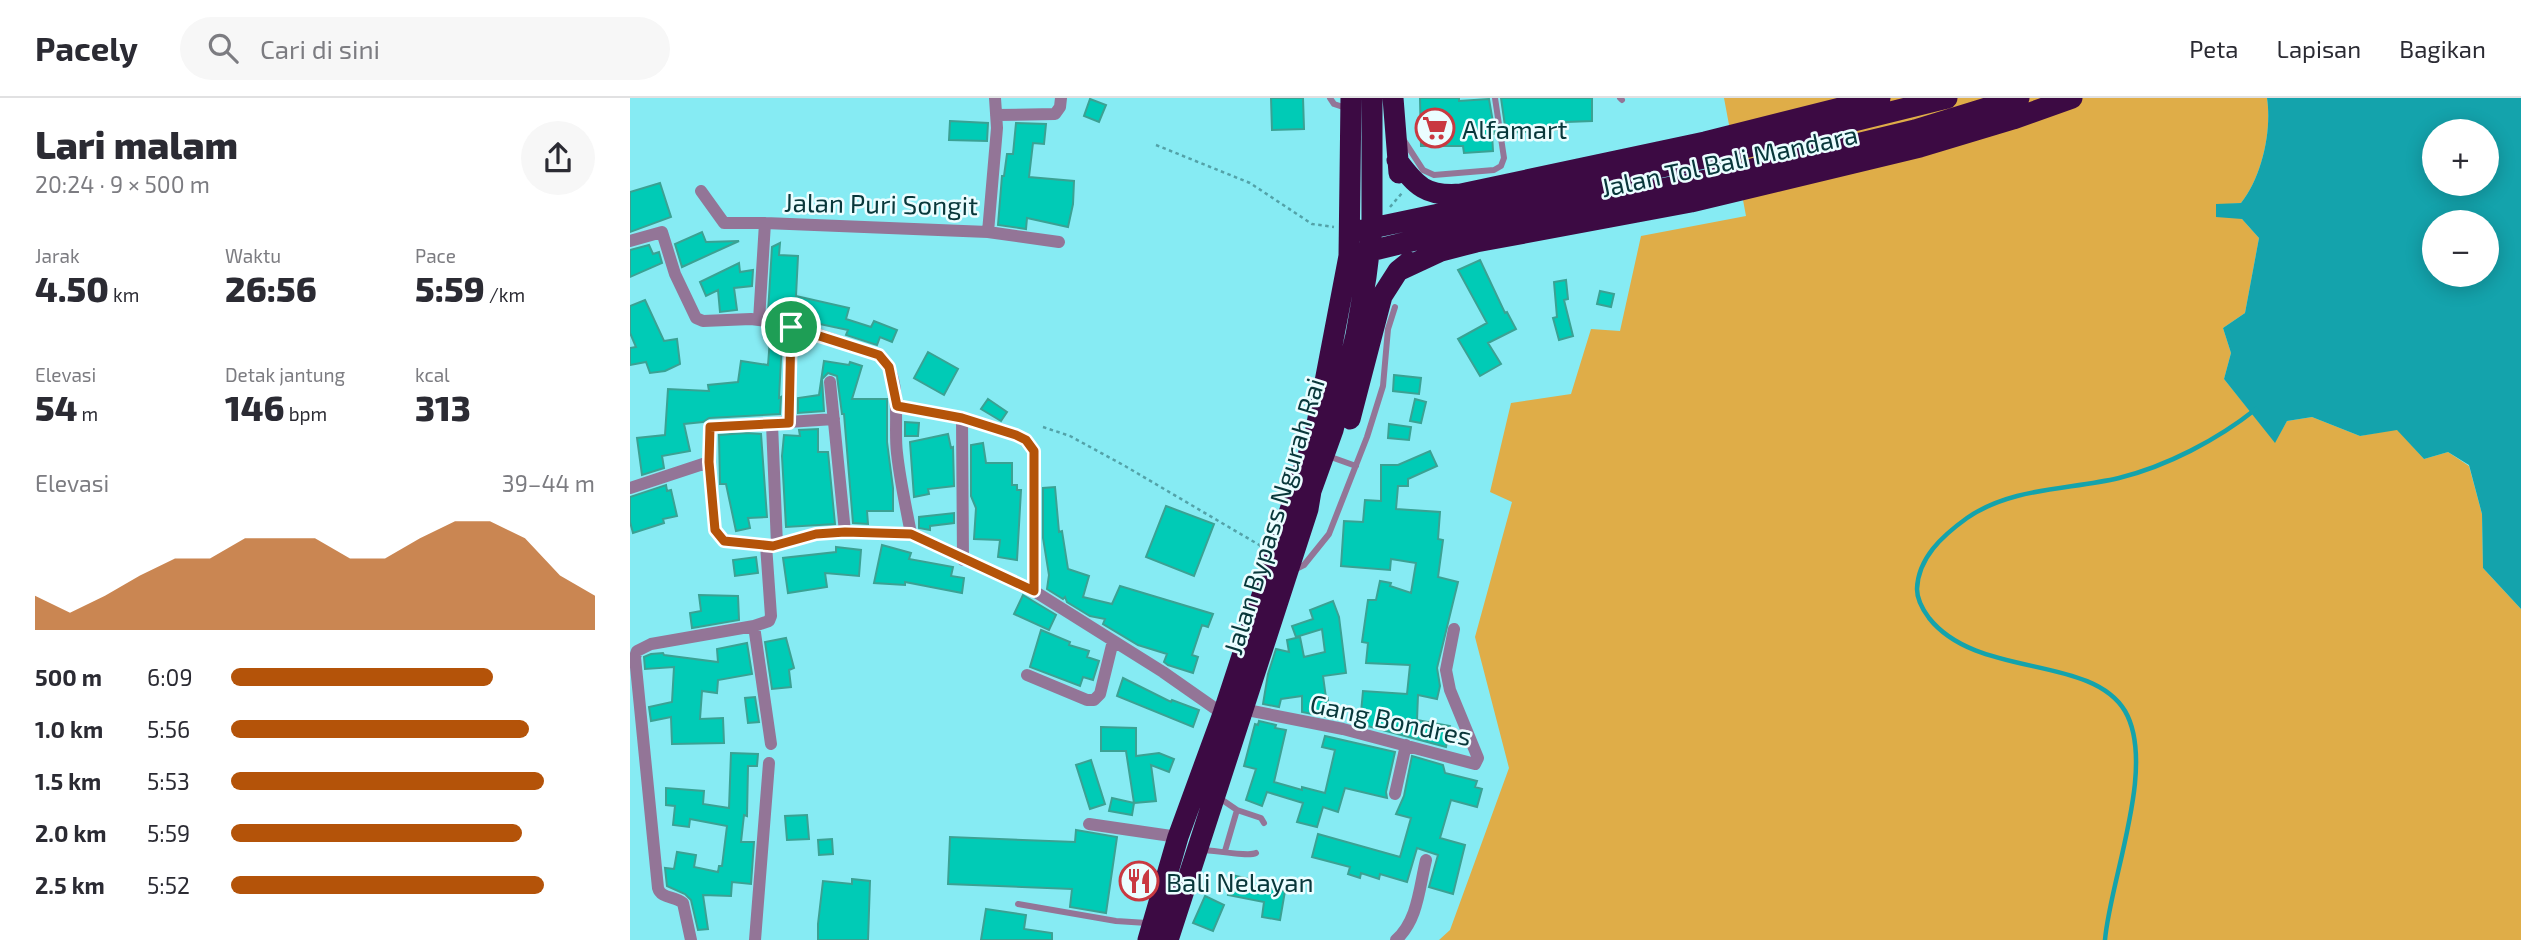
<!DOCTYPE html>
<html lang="id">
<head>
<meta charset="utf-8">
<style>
	body { margin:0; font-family:"Exo 2",sans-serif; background:#f7f7f7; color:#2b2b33; height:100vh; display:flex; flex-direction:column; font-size:26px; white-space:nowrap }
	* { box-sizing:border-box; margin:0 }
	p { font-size:23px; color:#7c7c81 }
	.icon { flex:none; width:38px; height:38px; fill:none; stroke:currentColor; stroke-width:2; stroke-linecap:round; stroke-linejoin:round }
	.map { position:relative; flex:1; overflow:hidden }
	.side { display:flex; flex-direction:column; background:#fff; width:630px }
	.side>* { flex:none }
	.controls { position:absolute; left:1792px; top:21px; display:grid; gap:14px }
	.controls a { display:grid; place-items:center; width:77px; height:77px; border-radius:50%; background:#fff; box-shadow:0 4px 18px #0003; font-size:35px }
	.pin { position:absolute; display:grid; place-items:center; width:60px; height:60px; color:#fff; margin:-30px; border:4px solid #fff; border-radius:50%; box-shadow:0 2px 7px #0007 }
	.round { display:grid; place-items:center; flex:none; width:74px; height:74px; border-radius:37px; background:#f7f7f7 }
	.summary { display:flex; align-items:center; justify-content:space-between; height:119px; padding:0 35px }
	h1 { font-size:38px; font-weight:800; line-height:52px }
	.metrics { display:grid; grid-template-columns:repeat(3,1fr); gap:10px; height:119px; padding:7px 35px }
	.metrics div { display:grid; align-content:center }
	.metrics b { font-size:35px; font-weight:800 }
	.metrics small { font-size:19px; font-weight:400 }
	.metrics p { font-size:19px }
	.chart { height:196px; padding:14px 35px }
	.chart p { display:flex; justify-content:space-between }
	.chart svg { width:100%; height:126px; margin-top:7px; fill:#b45309; opacity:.7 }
	ul { padding:0 35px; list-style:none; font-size:23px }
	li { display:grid; grid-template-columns:112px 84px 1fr; align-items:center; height:52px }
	li i { height:18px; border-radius:9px; background:#b45309 }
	header { display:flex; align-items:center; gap:42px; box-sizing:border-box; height:98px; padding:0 35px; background:#fff; border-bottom:2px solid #e1e1e2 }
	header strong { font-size:33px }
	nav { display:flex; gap:38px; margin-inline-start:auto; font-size:24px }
	.search { width:490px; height:63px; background:#f7f7f7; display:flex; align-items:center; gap:18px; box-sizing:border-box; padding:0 24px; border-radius:38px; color:#7c7c81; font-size:26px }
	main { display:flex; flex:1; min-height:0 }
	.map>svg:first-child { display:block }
	.green { fill:#dfad48 }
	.water { fill:#14a3ac; fill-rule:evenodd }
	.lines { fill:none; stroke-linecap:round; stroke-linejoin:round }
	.stream { stroke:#14a3ac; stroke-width:4.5 }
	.building { fill:#00cbb6; stroke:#3ba193; stroke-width:2 }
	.path { stroke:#53a2a8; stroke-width:2.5; stroke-dasharray:3.5 3.5; stroke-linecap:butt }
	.lane { stroke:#937597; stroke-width:6 }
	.street { stroke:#937597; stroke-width:12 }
	.highway { stroke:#3c0a43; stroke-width:21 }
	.route-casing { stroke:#fff; stroke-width:14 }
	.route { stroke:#b45309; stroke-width:9 }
	.labels { text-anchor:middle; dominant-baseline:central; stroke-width:5; stroke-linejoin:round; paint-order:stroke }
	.poi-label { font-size:26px; fill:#08373a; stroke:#ebfdff; text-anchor:start }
	.street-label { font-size:26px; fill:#08373a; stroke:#ebfdff }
</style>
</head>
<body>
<header>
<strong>Pacely</strong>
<div class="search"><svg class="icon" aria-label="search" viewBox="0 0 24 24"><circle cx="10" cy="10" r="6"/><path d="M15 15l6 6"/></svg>Cari di sini</div>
<nav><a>Peta</a><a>Lapisan</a><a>Bagikan</a></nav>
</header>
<main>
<section class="side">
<div class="summary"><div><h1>Lari malam</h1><p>20:24 · 9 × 500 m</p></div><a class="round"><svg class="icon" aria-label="share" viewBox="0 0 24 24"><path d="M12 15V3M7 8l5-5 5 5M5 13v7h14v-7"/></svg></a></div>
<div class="metrics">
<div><p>Jarak</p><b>4.50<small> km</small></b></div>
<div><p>Waktu</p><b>26:56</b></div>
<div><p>Pace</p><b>5:59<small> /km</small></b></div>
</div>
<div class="metrics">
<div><p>Elevasi</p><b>54<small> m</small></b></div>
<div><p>Detak jantung</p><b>146<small> bpm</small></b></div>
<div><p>kcal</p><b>313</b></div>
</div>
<div class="chart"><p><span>Elevasi</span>39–44 m</p>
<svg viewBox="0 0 160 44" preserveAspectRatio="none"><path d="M0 44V32L10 38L20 32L30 25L40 19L50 19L60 12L70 12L80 12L90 19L100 19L110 12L120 6L130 6L140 12L150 25L160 32V44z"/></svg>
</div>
<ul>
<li><b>500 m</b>6:09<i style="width:72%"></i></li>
<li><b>1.0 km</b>5:56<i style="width:82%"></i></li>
<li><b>1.5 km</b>5:53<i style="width:86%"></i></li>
<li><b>2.0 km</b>5:59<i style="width:80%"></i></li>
<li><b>2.5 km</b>5:52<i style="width:86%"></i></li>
</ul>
</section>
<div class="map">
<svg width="1891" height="842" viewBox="0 0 1891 842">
	<rect width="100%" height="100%" fill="#86ebf3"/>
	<path class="green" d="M1094,0H1637C1642,33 1632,79 1611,105L1586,107L1612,121L1629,140L1615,215L1593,230L1601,255L1594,281L1645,344L1657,323L1682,319L1730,338L1767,331L1794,361L1818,354L1839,368L1852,416L1853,470L1891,511V842H809L820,832L879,670L845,539L882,404L860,394L881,305L941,296L961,231L990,233L1011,138L1116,118Z"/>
	<path class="water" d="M1637,0H1891V511L1853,470L1852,416L1839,367L1818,354L1794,361L1767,332L1730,338L1682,319L1657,323L1645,345L1594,281L1601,255L1593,230L1615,215L1629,140L1612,121L1586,119V106L1611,105C1632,79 1642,33 1637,0ZM1804,33H1857V86H1804ZM1804,124H1857V177H1804Z"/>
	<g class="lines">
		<path class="stream" d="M1475,842C1480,781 1527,668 1495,613C1461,556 1347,581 1299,520C1293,512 1287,502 1287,491C1288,460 1312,438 1337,420C1382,389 1438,392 1489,380C1537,368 1587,342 1626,311"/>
	</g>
	<path class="building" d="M641,0H673L674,31L642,32Z
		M790,0H829V3L859,1L865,36H862L863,53L834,55L833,48H791Z
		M871,0H962V23L936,24L937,31L876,35Z
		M460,1L476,7L469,24L454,18Z
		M320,23L358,25L357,43L319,42Z
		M386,25L416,26L414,46L403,45L399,79L444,83L443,106L438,129L397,120L396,131L368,127L372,78H374L377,56H383Z
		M30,85L41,119L0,134V94Z
		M72,134L76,144L109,143L52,169L45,146Z
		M150,145L149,157L168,158L166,198L219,210L216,221L241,229L244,223L267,232L262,244L250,239L247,247L216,237L218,232L138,215L142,149Z
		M19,147L23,156L29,154L32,165L0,179V152Z
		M850,162L875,215L877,214L886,231L858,245L871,266L850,278L828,241L857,225L828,172Z
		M109,165L110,174L123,172L122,188L104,190L107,212L90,214L88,192L76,198L70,184Z
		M936,182L938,201L934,202L943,238L929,242L923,220L927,219L924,184Z
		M970,193L984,196L981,209L967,206Z
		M15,202L34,243L47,241L50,266L35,273L20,275L16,264L0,267V250L6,249L0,235V208Z
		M140,241L152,242L149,300L151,299L150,316L79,320L73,324L54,326L60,353L32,358L34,370L12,377L7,340L35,337L38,291L79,293L78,287L108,284L111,263L138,267Z
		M298,254L328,271L314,297L284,280Z
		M194,263L219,267L220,264L232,268L222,301H257V344L263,390V413H237L238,426L223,425L214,316H212L207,278L198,275L192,281L194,313L168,315V300L189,297Z
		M764,277L791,280L789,296L763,293Z
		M358,301L377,314L371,323L351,311Z
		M785,301L796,304L791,325L780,323Z
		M275,324L289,325L288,338H275Z
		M759,326L781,329L779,342L758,340Z
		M188,331V354H198L205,426L156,429L152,358L154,337L170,338L169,332Z
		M116,335L131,336L137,419L118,420L120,430L106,433L96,386H90L89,337Z
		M318,336L321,350L323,349L324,388L298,391L299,396L284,399L280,344Z
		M353,345L356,365H382V387H387V392H391L387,462L368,459L370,442L344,441L346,410L341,398V347Z
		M800,353L807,368L778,381V388H768L766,411L810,414L808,441L813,442L808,479L828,484L807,570L810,588L807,601L788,597L787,622L820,628L816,649L730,626L733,593L777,596L780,567L736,565L738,545L732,544L738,502H746L750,483L761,485L760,488L781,495L786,465L761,461L760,472L711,468L714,423L733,424L735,402L751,403V367H768Z
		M36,387L37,393L41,392L47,418L33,421L34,425L3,435L0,424V399Z
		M425,389L429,434L432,433L438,471L459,478L453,499L482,506L490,488L583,516L578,529L572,527L562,557L568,559L563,575L538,567L534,564L537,556L508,547L473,526L475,521L460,518L437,504L435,499L433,501L417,491L419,477L413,440V390Z
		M536,408L584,426L564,478L516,459Z
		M324,415V425L300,428V432L289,430V419Z
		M252,447L281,455L279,461L323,469L321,478L334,480L332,495L275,484V487L244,485Z
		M206,449L231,452L229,478L195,475L197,489L158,495L153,460L206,454Z
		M126,459L128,475L105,478L103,462Z
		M69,497L108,498L109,522L62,530L60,515L71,513Z
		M393,497L426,517L419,532L384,516Z
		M703,503L709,519L716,575L693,578L696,600H698L697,619L672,614V598L651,601L649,609L633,606L638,576L646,551L659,554L657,542L670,539L674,559L695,554L692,531L666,539L662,528L683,521L680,512Z
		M411,532L440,544L439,547L459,553L457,559L469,563L463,582L453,579L450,588L400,569Z
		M156,540L164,570L159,572L161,589L142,591L135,544Z
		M117,545L122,576L88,582L87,595L72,593L70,621L93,620L94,645L42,646L41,619L21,623L19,609L42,604L44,569L15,571L14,559L21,556L33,555L34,557L88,564L87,551Z
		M493,580L541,604L542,602L569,612L563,629L487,598Z
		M125,599L129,624L118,625L115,600Z
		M629,623L646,627L645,630L656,632L644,684L672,692V689L695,695L705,652L692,649L695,638L765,654L756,694L757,700L715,690L708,714L693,709L687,729L667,724L673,705L637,694L632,708L616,702L626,671L614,668L625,626L628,627Z
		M471,629L506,630V658L529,655L544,661L539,674L521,667L526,703L504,705L502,717L479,713L482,700L504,705L496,653H471Z
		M101,655L128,656L127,668H118L117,718L114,717L111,744H124L121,786L102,784L101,798L73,797L78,831L68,832L61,802L55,796L37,788L35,770L44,771L47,754L66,757L64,769L88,774L89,768H92L97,728L60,721L59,729L43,727L45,708L36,707V690L74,693L73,706L99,710Z
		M782,658L813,667L815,675L847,683L845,689L852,691L847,709L821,702L810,740L835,747L823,796L799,789L808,757L787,750L777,784L750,776L749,781L731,775L730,780L718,776L720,769L682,759L688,736L770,759L781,720L766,716L774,698Z
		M461,662L475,706L460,711L446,667Z
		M177,717L179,741L157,742L155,718Z
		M446,732L487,739L476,815L440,809L442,791L318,786L320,739L445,744Z
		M202,741L203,756L189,757L188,742Z
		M602,777L619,781L618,787L655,793L650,822L632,819L634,804L598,797Z
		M222,781L240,783L238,842H188V826L193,783L222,786Z
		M575,798L594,807L583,833L563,825Z
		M356,811L396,817L394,831L422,835V842H351Z"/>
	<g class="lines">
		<path class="path" d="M526,47L620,85L682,126L704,129
			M760,109L772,95
			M413,329L440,338L495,368L631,448"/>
		<path class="lane" d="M700,0L704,6L716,10
			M990,0L992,2
			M773,41L793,72L804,77L864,72L871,68L874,60L865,0
			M698,358L726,368
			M664,472L674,467L699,436L737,339L753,288L758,231L765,209
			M588,699L607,712L631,720L634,725
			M571,752C584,752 618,759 626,755
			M595,753L607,712
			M388,806L486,823L517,825"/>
		<path class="street" d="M366,17L425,16L430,9L431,0
			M71,93L94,125H135L358,134L367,30L365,0
			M358,134L429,144
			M0,143L32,134L45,176L66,220L73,223L121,221L157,226L249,257C274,278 263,326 267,355C270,383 276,409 281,436
			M129,222L135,125
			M200,284L215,434
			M267,308L332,320L386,337L396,342L404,353V493
			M332,320L333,462
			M204,321L80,329L79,364L85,432L94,443L143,448L186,436L215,434L281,436L404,493L533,574L593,616
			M159,325L161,229
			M142,326L147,447
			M0,390L79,364
			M124,528L141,646
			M397,577L457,602H464L470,596L483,543
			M612,611L713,631L845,666L848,660L820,592L816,572L824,531
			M765,696L776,647
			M459,726L548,739
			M61,842L53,805C45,798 31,801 28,790L5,559L7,553L21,546L124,528L139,523L141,518L136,447
			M125,842L139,665
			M766,842C788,822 789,791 796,762"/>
		<path class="highway" d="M763,0L769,75
			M767,62C786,88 796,99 831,96L1075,44L1250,0
			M728,133L1070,61L1317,0
			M728,156L827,132L1076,82L1285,32L1389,0
			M768,173L811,153L846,144L1061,104L1290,49L1383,21L1442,0
			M720,321L752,198L768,173L779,164
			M518,842L548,739L593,616L685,336L719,158L721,0
			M538,842L678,411L681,393L703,332L726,237L736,179L742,131V0"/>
	</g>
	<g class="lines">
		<defs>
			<path id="route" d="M161,229L249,257L259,269L267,308L332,320L386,337L396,342L404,353V493L281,436L215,434L186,436L143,448L94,443L85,432L79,364L80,329L159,325Z"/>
		</defs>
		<use href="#route" class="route-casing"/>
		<use href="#route" class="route"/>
	</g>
	<defs>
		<symbol id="supermarket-ring" viewBox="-11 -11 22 22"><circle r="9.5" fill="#ebfdff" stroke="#c93941" stroke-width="1.5"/><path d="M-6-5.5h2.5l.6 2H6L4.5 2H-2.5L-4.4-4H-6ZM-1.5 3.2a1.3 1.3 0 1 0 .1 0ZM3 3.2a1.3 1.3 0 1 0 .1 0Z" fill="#c93941"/></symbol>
		<symbol id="restaurant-ring" viewBox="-11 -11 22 22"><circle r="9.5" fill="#ebfdff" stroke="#c93941" stroke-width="1.5"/><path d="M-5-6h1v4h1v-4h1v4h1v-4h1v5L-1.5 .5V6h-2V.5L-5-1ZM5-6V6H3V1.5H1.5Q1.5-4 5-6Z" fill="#c93941"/></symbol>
	</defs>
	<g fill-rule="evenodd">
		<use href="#supermarket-ring" x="783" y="8" width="44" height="44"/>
		<use href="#restaurant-ring" x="487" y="761" width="44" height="44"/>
	</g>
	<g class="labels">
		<g class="poi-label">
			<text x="832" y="30">Alfamart</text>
			<text x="536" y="783">Bali Nelayan</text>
		</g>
		<g class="street-label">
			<text transform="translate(1099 62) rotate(-12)">Jalan Tol Bali Mandara</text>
			<text transform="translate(251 105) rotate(1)">Jalan Puri Songit</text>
			<text transform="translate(643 418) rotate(-73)">Jalan Bypass Ngurah Rai</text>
			<text transform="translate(761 621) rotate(12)">Gang Bondres</text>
		</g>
	</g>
</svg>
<div class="controls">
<a>+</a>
<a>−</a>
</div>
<div class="pin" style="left:161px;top:229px;background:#1e9e55"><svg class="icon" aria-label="arrive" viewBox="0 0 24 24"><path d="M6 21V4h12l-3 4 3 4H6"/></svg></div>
</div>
</main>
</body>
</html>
